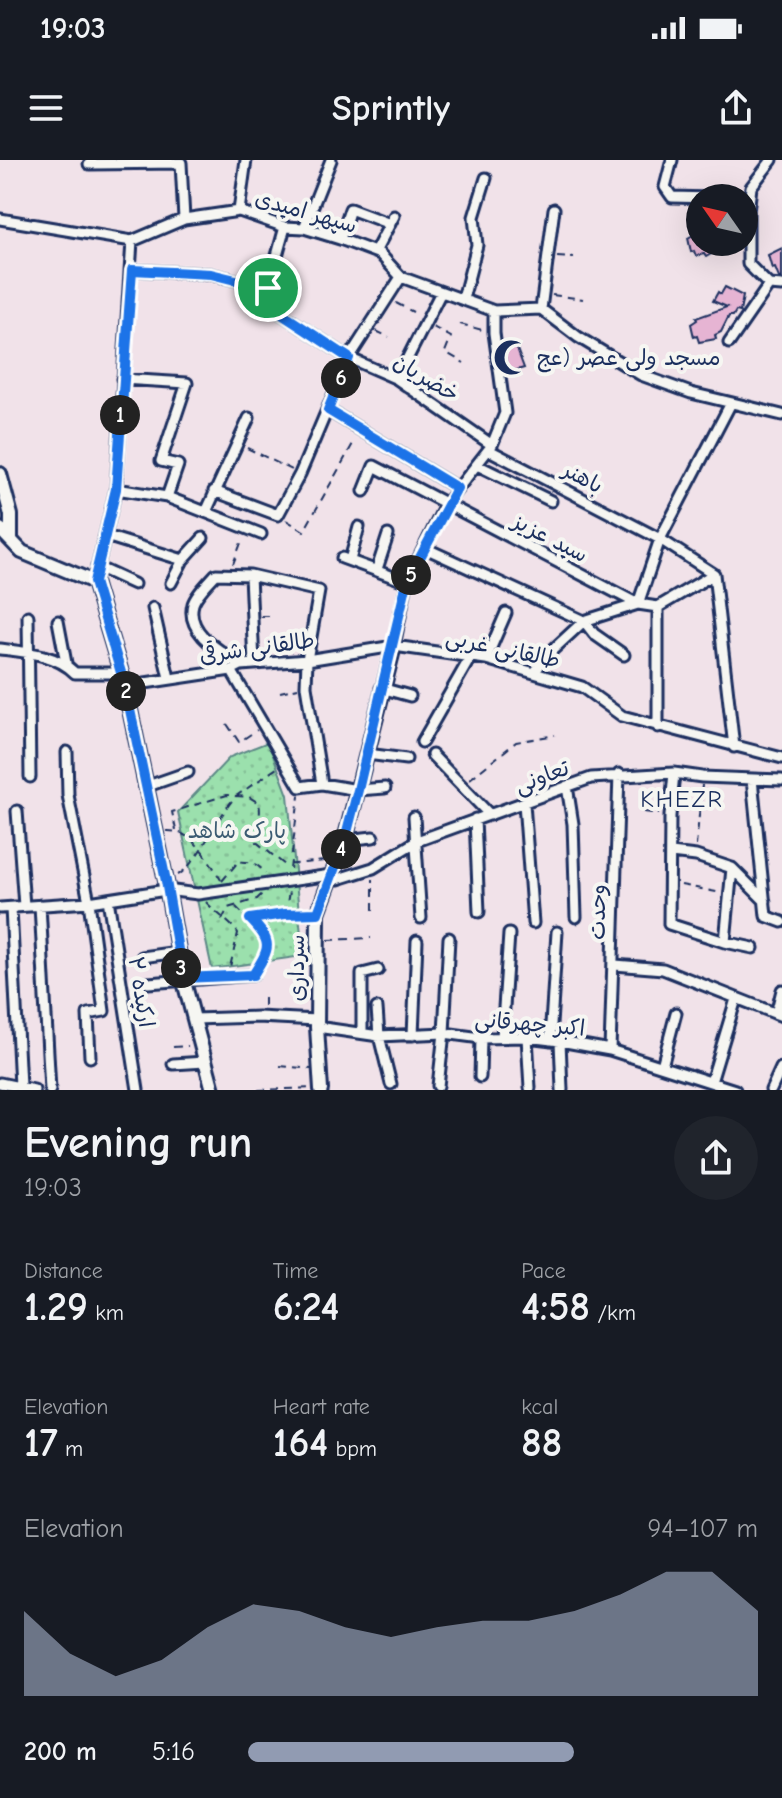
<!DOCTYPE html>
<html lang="en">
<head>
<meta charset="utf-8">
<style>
	body { margin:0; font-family:"Comic Neue","Playpen Sans Arabic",sans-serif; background:#20242c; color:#f1f3f6; height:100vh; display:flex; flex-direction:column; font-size:30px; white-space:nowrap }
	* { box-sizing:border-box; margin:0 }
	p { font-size:26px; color:#9ea1a6 }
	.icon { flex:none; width:44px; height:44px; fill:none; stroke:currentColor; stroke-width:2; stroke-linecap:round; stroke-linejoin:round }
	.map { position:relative; height:930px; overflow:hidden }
	.sheet { display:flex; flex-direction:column; background:#171b24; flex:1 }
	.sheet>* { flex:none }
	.needle { width:52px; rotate:304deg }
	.fabs { position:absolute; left:686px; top:24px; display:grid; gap:16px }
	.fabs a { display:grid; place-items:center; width:72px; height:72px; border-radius:50%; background:#171b24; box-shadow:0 8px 32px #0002; font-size:40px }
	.pin { position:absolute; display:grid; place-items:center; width:68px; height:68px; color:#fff; margin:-34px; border:4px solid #fff; border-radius:50%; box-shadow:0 2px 8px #0007 }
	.km { position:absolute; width:40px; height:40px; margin:-20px; border-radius:50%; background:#222; color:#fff; font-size:22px; line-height:40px; text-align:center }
	.round { display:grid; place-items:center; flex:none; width:84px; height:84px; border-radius:42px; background:#20242c }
	.head { display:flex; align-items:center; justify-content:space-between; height:136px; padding:0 24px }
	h1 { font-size:44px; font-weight:800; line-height:60px }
	.stats { display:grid; grid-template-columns:repeat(3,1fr); gap:12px; height:136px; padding:8px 24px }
	.stats div { display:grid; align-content:center }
	.stats b { font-size:40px; font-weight:800 }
	.stats small { font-size:22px; font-weight:400 }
	.stats p { font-size:22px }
	.chart { height:224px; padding:16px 24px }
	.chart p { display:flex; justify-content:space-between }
	.chart svg { width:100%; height:144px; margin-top:8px; fill:#919bb2; opacity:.7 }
	ul { padding:0 24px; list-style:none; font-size:26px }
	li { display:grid; grid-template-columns:128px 96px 1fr; align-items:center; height:60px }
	li i { height:20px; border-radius:10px; background:#919bb2 }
	.status { display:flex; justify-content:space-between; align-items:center; height:56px; padding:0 40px; background:#171b24; direction:ltr }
	.status svg { height:22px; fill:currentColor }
	header { display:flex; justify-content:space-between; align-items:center; height:104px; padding:0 24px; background:#171b24; font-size:36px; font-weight:800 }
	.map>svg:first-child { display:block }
	.grass { fill:url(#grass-dots); stroke:#5b8886; stroke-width:2 }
	.building { fill:#e6b4d3; stroke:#1b2f5e; stroke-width:2 }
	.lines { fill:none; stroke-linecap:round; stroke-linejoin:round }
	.minor-casing { stroke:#1b2f5e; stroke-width:15 }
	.major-casing { stroke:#1b2f5e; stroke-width:18 }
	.path { stroke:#1b2f5e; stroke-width:2; stroke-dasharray:8 6; stroke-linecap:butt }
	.minor { stroke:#f6f6f2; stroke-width:9 }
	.major { stroke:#f6f6f2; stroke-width:12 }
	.route-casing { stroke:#fff; stroke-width:16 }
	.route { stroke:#1a73e8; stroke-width:10 }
	.labels { text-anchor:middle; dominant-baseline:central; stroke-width:8; stroke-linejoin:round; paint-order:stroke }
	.street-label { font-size:22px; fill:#1b2f5e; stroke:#f6f6f2 }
	.poi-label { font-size:22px; fill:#1b2f5e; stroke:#f6f6f2; text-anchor:start }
	.park-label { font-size:22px; fill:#3b5b72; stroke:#f6f6f2 }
	.neighbourhood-label { font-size:24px; letter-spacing:2px; fill:#1b2f5e; stroke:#f6f6f2 }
</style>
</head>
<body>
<div class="status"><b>19:03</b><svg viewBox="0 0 49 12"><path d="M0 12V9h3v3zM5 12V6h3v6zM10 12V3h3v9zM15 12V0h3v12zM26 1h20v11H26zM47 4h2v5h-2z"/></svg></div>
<header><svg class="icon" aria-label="menu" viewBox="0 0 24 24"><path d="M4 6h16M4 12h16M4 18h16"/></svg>Sprintly<svg class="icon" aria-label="share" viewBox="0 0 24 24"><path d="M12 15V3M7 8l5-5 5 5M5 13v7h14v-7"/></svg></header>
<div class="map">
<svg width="782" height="930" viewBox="0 0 782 930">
	<defs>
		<pattern id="grass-dots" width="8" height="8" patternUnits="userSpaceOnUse" patternTransform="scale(2)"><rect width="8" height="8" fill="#9be0ad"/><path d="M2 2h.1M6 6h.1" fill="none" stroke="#85c097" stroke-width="1.8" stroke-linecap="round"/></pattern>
	</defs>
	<rect width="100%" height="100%" fill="#f1e2e9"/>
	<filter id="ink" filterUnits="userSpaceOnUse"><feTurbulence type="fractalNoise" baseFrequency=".0125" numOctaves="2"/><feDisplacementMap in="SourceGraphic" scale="16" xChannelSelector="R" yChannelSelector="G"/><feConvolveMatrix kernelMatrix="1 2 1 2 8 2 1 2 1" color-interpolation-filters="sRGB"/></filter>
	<g filter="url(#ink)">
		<path class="grass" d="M268,582L288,635L303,796L212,809L178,652L230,597Z"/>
		<path class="building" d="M700,71V82H729L711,90L713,93L706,97L704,94L696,96L694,91L691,92L688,78Z
			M782,88V118H779L775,108L772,109L768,95Z
			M725,127L743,136L740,152L736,151L733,156H729L721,172L715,175L716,179L699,182L697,176L694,177L691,164L697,160L696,158L727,147L713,141L718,132L721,134Z
			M515,184L524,208L507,213L504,188Z"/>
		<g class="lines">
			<defs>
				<path id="minor" d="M672,0L665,27L672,37L711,38
					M772,0L751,27L748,52V104L769,125L782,126
					M89,4L181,3L184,59
					M239,51L246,0
					M0,59L132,81L184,59L239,51L285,67L304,68L340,79L380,94L401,117L494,151L541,149L578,177L641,215L691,233L782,255
					M304,68L331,0
					M340,79L350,49L390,64
					M375,92L394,56
					M132,110L211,114L268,128
					M268,128L274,149L349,198L397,219L492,285
					M268,128L285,67
					M463,139L477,85L474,57L486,18
					M541,149L554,49
					M729,183L769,125
					M122,219L187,223L161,301L178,305L167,337
					M397,219L441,132
					M328,250L457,328
					M489,290L660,379L714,414L734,587
					M477,305L551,341
					M116,329L167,337L261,374
					M214,331L278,355L300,314L349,198L401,117
					M364,331L374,306L638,444L658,447V567
					M206,352L249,258
					M106,376L183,400
					M425,388L584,461L594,474L624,495
					M342,398L407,422
					M350,400L359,367
					M97,407L134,424
					M377,409L388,375
					M250,415L254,504
					M94,422L116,329L132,81
					M171,423L183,400L203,378
					M638,444L660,379L731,243
					M658,447L714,414
					M153,448L169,518
					M28,456L30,617
					M58,461L66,503
					M394,486L407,422L445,345L492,285L505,253L494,173V151
					M0,489C26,492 56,494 75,513H119
					M486,499L506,453
					M241,505C222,492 185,473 193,444C196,434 209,422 216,414L250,415L319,431L307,500L306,526L322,624
					M231,510L300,627L322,624L358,630L385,628
					M535,512L546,496L584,461L638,444
					M125,526L231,510L241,505L307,500L394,486L486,499L582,527L622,556L782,598
					M381,528L410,536
					M422,582L470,498
					M67,592L68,635L89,742L104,851L88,854L90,897
					M367,594L406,599
					M432,595L490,655
					M674,613L670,656L669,764L725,782L753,788
					M752,619L766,756L782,762
					M567,626L573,664L576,757
					M145,627L188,612
					M524,643L533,763
					M17,651L24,746
					M414,657L421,758
					M475,659L479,752
					M345,680L373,677
					M671,693L696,696L732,708L765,741
					M108,739L138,930
					M40,745L50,930
					M0,748L89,742L166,730L198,734L331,715L338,719L373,708L417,681L591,618L674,613L702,617L782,620
					M11,748L20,926
					M725,782L732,708
					M142,797L178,792
					M615,805L663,809L782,856
					M148,823L253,815
					M377,848L379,876L391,924
					M776,854L782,830
					M194,859L258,857L317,860
					M317,867L379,876L444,873L481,878L527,877L560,881L610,890L735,930
					M362,872V814L378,810
					M413,875L417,781
					M502,877L509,774
					M527,877L530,928
					M550,880L557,772
					M560,881L562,930
					M610,890L619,614
					M173,904L205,902
					M662,906L676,853
					M480,917L481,878
					M711,922L736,839
					M0,923L34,930
					M438,926L444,873L449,778
					M771,930L781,908"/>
				<path id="major" d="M0,314L11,355V380
					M0,369L22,392L94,422L125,526L166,721L183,818L213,930
					M321,930L317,867L318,753L345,680L394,486"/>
			</defs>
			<use href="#minor" class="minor-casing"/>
			<use href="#major" class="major-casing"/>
			<path class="path" d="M557,97L574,98
				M552,135L583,139
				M396,143L413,152
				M460,164L486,171
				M433,167L451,177L445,192L464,203
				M376,171L389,177
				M435,234L446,218
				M247,288L292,310
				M286,360L304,371L354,282
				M233,404L241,383
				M261,456H270
				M280,532L298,528
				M227,564L239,582L257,570
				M470,619L516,582L555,575
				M644,652L659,654
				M176,670L172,652L227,635L236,636L277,608
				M166,671C193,669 209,700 221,720
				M696,686L702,625
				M290,709L299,636
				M178,715C197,705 218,655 236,636L249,637L259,643C262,657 257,665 249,676L285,705L324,701
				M222,721L238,702C249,701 259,703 265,714
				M681,725L721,733
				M206,742C217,754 230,762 238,773L230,807
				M236,747L267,778L268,789L257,809
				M373,750V719
				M285,754L289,732
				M251,759L309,754
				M222,760L228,748L257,739L262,734
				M328,780L371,778
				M264,846V835
				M173,887L188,886
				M280,906L311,909
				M258,930L312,928"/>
			<use href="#minor" class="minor"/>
			<use href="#major" class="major"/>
		</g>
	</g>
	<g class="lines" filter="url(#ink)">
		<defs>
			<path id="route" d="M132,110L211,114L268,128L274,149L349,198L328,250L457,328L407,422L358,630L345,680L318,753L285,754L250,759C274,783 270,788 253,815L183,818L166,721L125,526L94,422L116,329Z"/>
		</defs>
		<use href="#route" class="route-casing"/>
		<use href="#route" class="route"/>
	</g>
	<defs>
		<symbol id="mosque-bare" viewBox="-9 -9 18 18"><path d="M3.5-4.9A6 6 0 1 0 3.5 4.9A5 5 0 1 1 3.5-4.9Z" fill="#1b2f5e" stroke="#f6f6f2" stroke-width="2.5" paint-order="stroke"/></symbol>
	</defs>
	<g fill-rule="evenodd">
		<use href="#mosque-bare" x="486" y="172" width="51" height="51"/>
	</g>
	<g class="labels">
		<g class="street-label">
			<text transform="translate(306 52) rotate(16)">سپهر امیدی</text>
			<text transform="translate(426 218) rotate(31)">خضریان</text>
			<text transform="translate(583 318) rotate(28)">باهنر</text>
			<text transform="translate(550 378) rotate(27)">سید عزیز</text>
			<text transform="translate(257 488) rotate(-8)">طالقانی شرقی</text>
			<text transform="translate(503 489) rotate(12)">طالقانی غربی</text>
			<text transform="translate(542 617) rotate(-21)">تعاونی</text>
			<text transform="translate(598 752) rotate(-89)">وحدت</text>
			<text transform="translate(297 808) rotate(-90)">سرداری</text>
			<text transform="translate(141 832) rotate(81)">ارکیده ۲</text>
			<text transform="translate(530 864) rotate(5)">اکبر چهرقانی</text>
		</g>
		<g class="poi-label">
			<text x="537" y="198">مسجد ولی عصر (عج</text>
		</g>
		<g class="park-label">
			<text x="237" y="671">پارک شاهد</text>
		</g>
		<g class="neighbourhood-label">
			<text x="682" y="639">KHEZR</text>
		</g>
	</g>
</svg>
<div class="fabs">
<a><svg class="needle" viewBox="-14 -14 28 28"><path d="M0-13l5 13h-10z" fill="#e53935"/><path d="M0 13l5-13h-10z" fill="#9ea1a6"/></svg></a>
</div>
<div class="pin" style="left:268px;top:128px;background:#1e9e55"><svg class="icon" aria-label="arrive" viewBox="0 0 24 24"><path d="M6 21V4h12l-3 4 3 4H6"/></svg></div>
<b class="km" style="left:120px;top:255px">1</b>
<b class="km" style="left:126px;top:531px">2</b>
<b class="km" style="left:181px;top:808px">3</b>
<b class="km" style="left:341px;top:689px">4</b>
<b class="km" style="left:411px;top:415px">5</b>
<b class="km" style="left:341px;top:218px">6</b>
</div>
<section class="sheet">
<div class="head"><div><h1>Evening run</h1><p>19:03</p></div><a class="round"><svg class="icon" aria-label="share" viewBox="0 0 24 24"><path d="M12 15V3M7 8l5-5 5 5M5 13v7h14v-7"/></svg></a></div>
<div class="stats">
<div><p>Distance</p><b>1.29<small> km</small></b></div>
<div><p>Time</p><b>6:24</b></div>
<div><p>Pace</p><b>4:58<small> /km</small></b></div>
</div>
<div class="stats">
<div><p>Elevation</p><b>17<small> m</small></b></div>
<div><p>Heart rate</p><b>164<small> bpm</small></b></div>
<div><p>kcal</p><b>88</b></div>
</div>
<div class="chart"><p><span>Elevation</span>94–107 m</p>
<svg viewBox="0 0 160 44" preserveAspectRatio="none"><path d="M0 44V18L10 31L20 38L30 33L40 23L50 16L60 18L70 23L80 26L90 23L100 21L110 21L120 18L130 13L140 6L150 6L160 18V44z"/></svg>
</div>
<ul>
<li><b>200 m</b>5:16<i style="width:64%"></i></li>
</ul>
</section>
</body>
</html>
